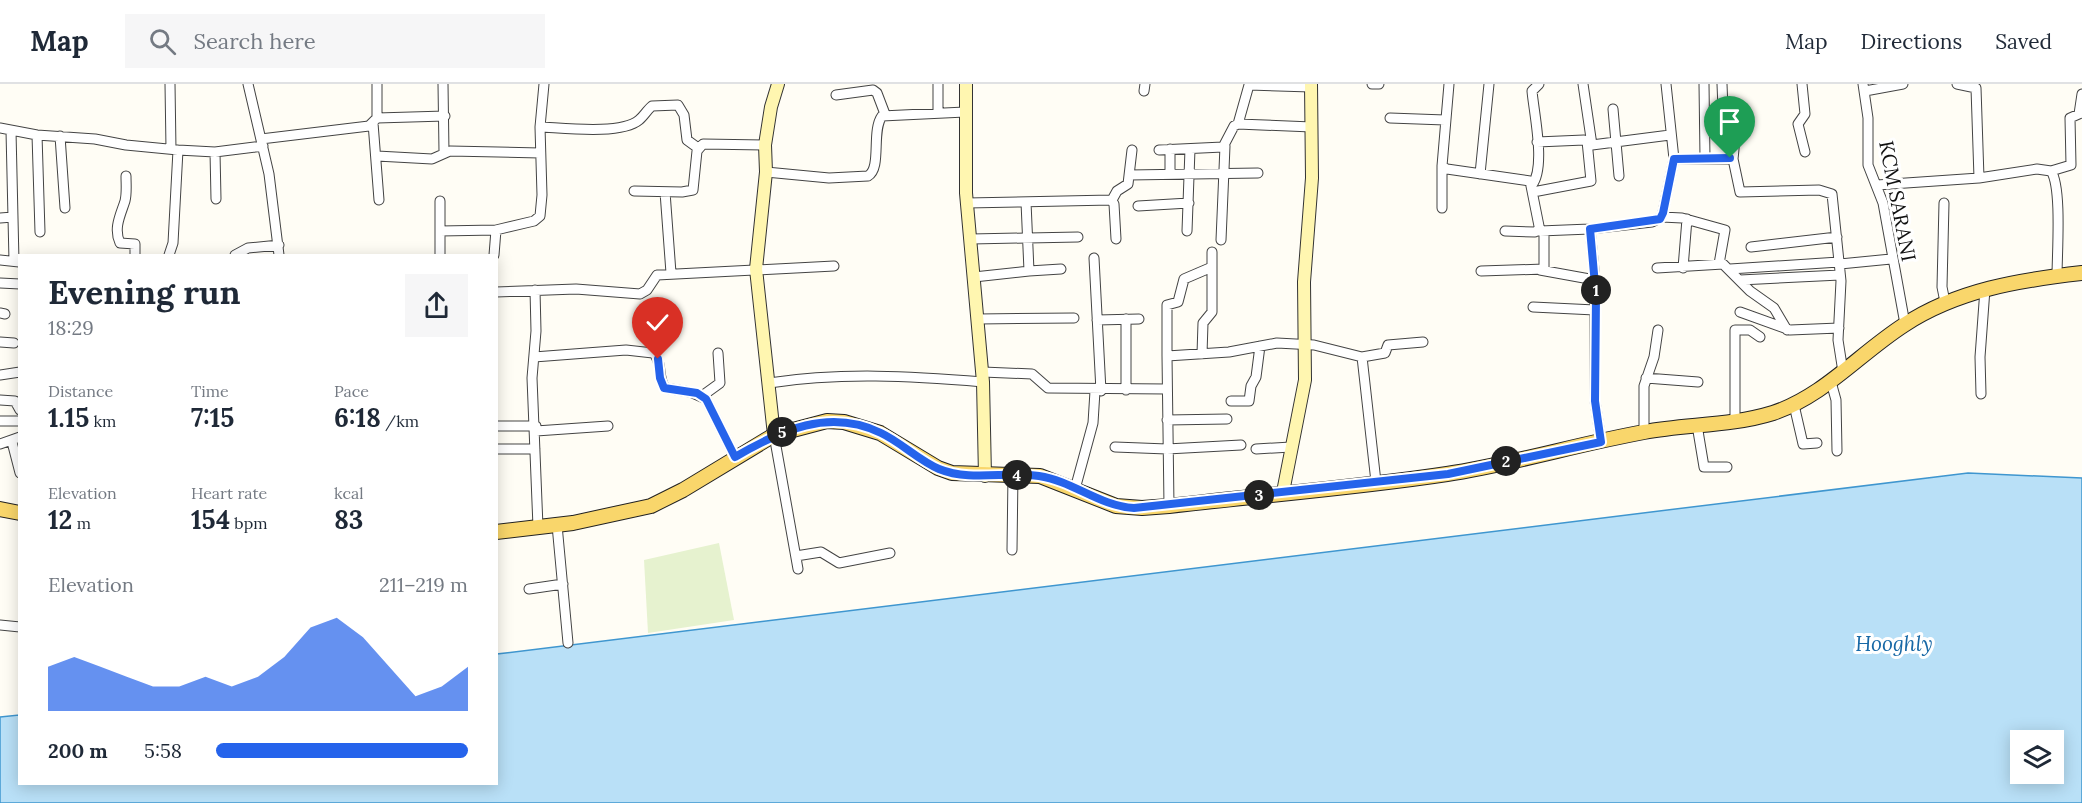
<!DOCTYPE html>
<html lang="en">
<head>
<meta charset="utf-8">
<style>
	body { margin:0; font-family:Lora,serif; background:#f6f6f7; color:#1f2937; height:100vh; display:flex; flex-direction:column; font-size:22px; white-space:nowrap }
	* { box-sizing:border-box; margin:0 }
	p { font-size:20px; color:#747a83 }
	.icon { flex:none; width:33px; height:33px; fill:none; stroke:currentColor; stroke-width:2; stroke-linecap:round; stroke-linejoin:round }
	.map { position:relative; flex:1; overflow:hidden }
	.drawer { position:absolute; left:18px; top:170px; width:480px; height:531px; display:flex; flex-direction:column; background:#fff; border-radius:0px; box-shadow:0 3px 15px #0003 }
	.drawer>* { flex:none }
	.buttons { position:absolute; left:2010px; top:646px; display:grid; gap:12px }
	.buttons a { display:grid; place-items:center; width:54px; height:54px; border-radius:0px; background:#fff; box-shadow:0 3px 15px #0003; font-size:30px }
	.pin { position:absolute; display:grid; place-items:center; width:51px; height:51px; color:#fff; margin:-62px -26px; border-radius:50% 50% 50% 0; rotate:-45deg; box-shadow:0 0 6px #0007 }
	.pin .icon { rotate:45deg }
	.km { position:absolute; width:30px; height:30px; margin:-15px; border-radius:50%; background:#222; color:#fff; font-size:16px; line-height:30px; text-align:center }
	.round { display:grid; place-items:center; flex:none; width:63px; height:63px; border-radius:0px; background:#f6f6f7 }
	.head { display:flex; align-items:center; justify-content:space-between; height:102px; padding:0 30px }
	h1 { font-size:33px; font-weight:800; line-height:45px }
	.metrics { display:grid; grid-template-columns:repeat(3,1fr); gap:9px; height:102px; padding:6px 30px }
	.metrics div { display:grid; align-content:center }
	.metrics b { font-size:26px; font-weight:800 }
	.metrics small { font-size:16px; font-weight:400 }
	.metrics p { font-size:16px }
	.chart { height:168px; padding:12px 30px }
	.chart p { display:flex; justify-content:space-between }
	.chart svg { width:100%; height:108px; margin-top:6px; fill:#2563eb; opacity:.7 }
	ul { padding:0 30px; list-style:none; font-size:20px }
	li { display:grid; grid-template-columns:96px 72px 1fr; align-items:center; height:45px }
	li i { height:15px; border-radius:8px; background:#2563eb }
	header { display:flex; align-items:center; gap:36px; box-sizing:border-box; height:84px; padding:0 30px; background:#fff; border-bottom:2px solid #e0e1e3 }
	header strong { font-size:28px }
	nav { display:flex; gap:33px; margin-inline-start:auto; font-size:21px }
	.search { width:420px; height:54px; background:#f6f6f7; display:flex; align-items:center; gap:15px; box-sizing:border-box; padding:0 21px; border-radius:0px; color:#747a83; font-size:22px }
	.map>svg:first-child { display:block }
	.pitch { fill:#e6f2cf }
	.water { fill:#b9e0f7; stroke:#3f96cf; stroke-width:1.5; fill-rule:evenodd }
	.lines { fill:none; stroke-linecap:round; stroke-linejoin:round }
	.street-casing { stroke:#444; stroke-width:11 }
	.secondary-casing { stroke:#333; stroke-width:14 }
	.primary-casing { stroke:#222; stroke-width:16 }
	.street { stroke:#fff; stroke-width:9 }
	.secondary { stroke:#fff6b0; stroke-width:12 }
	.primary { stroke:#f9d66b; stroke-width:14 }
	.route-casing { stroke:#fff; stroke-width:12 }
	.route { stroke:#2563eb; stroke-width:8 }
	.labels { text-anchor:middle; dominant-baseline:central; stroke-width:6; stroke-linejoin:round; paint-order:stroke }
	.street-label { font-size:20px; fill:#111; stroke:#fff }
	.water-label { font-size:21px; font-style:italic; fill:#1768a6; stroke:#fff }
</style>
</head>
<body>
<header>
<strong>Map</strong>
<div class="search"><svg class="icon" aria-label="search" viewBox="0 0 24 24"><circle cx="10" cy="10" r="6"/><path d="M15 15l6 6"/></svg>Search here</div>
<nav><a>Map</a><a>Directions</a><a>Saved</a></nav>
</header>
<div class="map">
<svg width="2082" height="719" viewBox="0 0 2082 719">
	<rect width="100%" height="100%" fill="#fffdf5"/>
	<path class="pitch" d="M719,459L734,536L648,549L644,476Z"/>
	<path class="water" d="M1968,389L2082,394V719H0V633L19,631L20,699H496L497,570ZM2020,657H2054V690H2020Z"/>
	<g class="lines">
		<defs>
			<path id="street" d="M170,0L171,65
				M248,0L269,90L279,171
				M443,0L444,68
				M938,0V29
				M1372,0H1379
				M1449,0L1442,82L1447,85L1530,97L1540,147L1590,145L1595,196V226
				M1583,0L1592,61
				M1704,0L1705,74
				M1722,0L1723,25C1738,40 1735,56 1733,75
				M1802,0L1805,30L1798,40L1805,68
				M1863,0L1868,34V81L1883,119L1905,240
				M1957,0L1976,4L1979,94
				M1144,7L1145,0
				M1865,7L1903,0
				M836,11L873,6L877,9L885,30
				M1613,25L1619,92
				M377,34L445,32
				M1390,34L1445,36
				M373,39L379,116
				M1238,40L1249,1L1311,3
				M540,43C564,44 621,51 639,36C644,32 647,26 652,22L678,21L684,31L687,56L698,64
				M0,44L37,51L95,55L126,61L178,66L215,68L263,62
				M11,47L14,177
				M37,51L40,148
				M60,52L65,124
				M261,55L369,42L377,34V0
				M1537,58L1584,56L1592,61L1670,51
				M1159,66L1223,63L1234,42L1238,40L1312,43
				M215,68L216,115
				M377,72L432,75L450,67L540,69
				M1674,75H1733L1740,108L1819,106L1832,110L1841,197L1838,256L1843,288
				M2051,87L2071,81L2070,34L2079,30L2082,10
				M766,88L829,94L868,92C882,84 871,47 882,32L965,28
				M1170,90V65
				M1480,90L1489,0
				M1129,91L1258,89
				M126,92C126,100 127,109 125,117C121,130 113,144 120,159L135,160V171
				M1532,101C1546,83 1534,30 1532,7L1539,0
				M1877,101L1979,94L2037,85L2051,87C2062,103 2057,170 2057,192
				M634,107L682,108L693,106L697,67L703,60L765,61
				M665,108L671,189
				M1533,108L1591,97L1587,57
				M1112,116L1117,107L1128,100L1132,66
				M440,117V171
				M1026,118L1029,187L1061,185
				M967,119L1111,116L1114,120L1116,155
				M1944,119L1942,203L1945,218
				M1138,122L1189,119
				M1442,124V82
				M1662,133L1682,134L1725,146L1719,180
				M0,134L13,133
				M1590,145L1652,138L1662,133L1674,75L1666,0
				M440,147L496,146
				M1187,147L1190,65
				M1505,147L1535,148L1538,146
				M971,155L1078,153
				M1221,156L1225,62
				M1751,163L1837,153
				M169,171L173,159L178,66
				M235,171L248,164L279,161
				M494,171L496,146L534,137L540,132L542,111L540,43L544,0
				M1094,174L1101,307
				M0,176L19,178
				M1840,180L1891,175
				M1657,184L1723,180L1750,207L1774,224L1787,246
				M1683,184L1687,135
				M1730,185L1839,178
				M1540,186L1595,196
				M1481,187L1544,185V147
				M974,193L1029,187
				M1740,196L1840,191
				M0,199L20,200
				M535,206L536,247L532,294L538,443
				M496,208L576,205L640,210L647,206L657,191L834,182
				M1533,223L1595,226V317L1601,358
				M1740,228L1790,246L1839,244
				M0,229L5,230
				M978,235L1074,234
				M1126,235V306
				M1097,236L1139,235
				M0,258L14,259
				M1202,270L1203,239L1212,228V168
				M1167,272V221L1178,218L1184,195L1212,183
				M534,273L626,266L653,269C663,277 657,293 665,304L690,308L706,315L735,373
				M1362,273L1385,269L1388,261L1423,258
				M983,288L1032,290L1048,304L1167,305
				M0,291L20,288
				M1646,294L1698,298
				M1831,298L1836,316L1837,367
				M769,299C841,288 911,292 983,298
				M1981,310L1980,273L1985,205
				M702,312L720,299L718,269
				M0,316L15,317L20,326
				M1231,317H1249L1251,302L1256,293L1260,262
				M1794,321L1803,360L1817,359
				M1167,336L1227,335
				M0,337H20
				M1735,337V246H1750L1760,253
				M1697,341L1704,383H1727
				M496,342H536
				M536,347L608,342
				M1644,348V302L1654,273L1658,246
				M774,351L798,485
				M12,358L20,389
				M0,360L20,353
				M1115,363L1167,365L1241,361
				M496,365H535
				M1256,365L1291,363
				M1075,405L1093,339L1095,307
				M1169,422L1167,272L1229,268L1277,259L1314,261L1362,273L1376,398
				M557,441L568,559
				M1012,466L1013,390
				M796,472L821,468L839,479L890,469
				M529,505L563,500
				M0,541L20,543"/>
			<path id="secondary" d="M966,0V109L983,298L985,392
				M774,351L756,185L766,88L765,61L771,23L778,0
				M1283,408L1305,296L1304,198L1312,94L1311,0"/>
			<path id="primary" d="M0,425L20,429
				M496,448L573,439L651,422L683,406L774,351L827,337L844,338L880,349L938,384L952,389L1040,392L1116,422L1142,424L1169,422C1261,411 1355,404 1447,390C1513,380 1578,360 1644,348C1687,340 1731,342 1773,329C1824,312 1859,270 1904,241C1957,206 2020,196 2082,189"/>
		</defs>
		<use href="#street" class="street-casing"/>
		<use href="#secondary" class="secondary-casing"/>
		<use href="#primary" class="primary-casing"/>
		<use href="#street" class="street"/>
		<use href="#secondary" class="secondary"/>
		<use href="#primary" class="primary"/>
	</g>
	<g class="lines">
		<defs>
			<path id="route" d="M658,275L660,294L664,304L697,309L706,315L735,373C781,346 829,324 881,349C902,359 918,376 939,385C971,398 1006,387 1039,392C1073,397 1099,422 1134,424L1448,390L1601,358L1595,317L1596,212L1590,145L1660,135L1663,129L1674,75L1730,74"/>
		</defs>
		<use href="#route" class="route-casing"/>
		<use href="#route" class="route"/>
	</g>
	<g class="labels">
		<g class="street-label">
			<text transform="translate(1898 117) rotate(79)">KCM SARANI</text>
		</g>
		<g class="water-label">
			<text x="1894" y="559">Hooghly</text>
		</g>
	</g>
</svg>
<div class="buttons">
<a><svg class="icon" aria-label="layers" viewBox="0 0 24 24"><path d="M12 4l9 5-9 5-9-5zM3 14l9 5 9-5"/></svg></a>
</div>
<div class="pin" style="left:1730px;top:74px;background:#1e9e55"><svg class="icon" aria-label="arrive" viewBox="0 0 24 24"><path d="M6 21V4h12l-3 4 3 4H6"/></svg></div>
<div class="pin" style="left:658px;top:275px;background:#d93025"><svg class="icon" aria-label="check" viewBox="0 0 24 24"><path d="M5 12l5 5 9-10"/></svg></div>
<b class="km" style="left:1596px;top:206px">1</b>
<b class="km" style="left:1506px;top:377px">2</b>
<b class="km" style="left:1259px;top:411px">3</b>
<b class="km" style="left:1017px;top:391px">4</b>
<b class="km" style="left:782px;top:348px">5</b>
<section class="drawer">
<div class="head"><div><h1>Evening run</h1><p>18:29</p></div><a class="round"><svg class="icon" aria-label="share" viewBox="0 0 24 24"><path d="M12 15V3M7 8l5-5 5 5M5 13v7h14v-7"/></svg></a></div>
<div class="metrics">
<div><p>Distance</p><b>1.15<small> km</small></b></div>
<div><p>Time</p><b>7:15</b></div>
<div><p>Pace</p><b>6:18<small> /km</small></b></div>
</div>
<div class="metrics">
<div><p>Elevation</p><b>12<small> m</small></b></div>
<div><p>Heart rate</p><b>154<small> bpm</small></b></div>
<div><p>kcal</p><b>83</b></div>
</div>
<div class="chart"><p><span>Elevation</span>211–219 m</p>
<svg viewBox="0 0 160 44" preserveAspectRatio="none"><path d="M0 44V26L10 22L20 26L30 30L40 34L50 34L60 30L70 34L80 30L90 22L100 10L110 6L120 14L130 26L140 38L150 34L160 26V44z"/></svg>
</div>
<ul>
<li><b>200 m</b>5:58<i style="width:100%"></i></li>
</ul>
</section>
</div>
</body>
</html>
